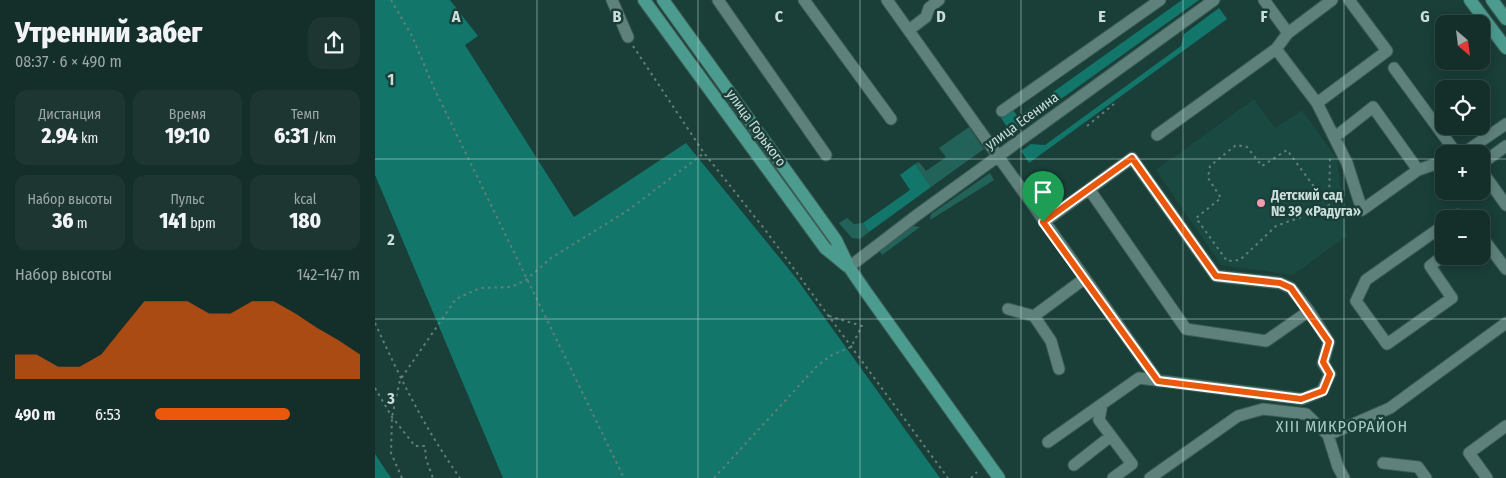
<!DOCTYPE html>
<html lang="ru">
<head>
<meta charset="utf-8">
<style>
	body { margin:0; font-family:"Fira Sans Condensed",sans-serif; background:#1d3632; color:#f1f3f6; height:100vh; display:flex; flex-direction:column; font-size:19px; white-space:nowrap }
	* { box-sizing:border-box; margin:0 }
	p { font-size:16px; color:#9da8a8 }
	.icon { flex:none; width:28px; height:28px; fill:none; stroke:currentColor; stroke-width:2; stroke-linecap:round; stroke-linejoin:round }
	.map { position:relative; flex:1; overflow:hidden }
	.drawer { display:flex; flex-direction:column; background:#142e2a; width:375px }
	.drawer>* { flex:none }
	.needle { width:32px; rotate:152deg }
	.fabs { position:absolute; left:1060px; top:15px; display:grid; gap:10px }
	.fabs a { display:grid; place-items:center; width:55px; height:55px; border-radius:10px; background:#142e2a; box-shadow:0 2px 12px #0003,0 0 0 1px #334a47; font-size:25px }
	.pin { position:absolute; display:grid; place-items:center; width:42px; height:42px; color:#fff; margin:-51px -21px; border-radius:50% 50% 50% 0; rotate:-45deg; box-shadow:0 0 5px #0007 }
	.pin .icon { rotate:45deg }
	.round { display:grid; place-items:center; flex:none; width:52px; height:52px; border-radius:15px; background:#1d3632 }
	.headline { display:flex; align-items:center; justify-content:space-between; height:85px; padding:0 15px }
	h1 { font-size:28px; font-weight:800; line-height:38px }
	.figures { display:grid; grid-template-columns:repeat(3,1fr); gap:8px; height:85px; padding:5px 15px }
	.figures div { display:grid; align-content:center; border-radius:12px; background:#1d3632; text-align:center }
	.figures b { font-size:21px; font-weight:800 }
	.figures small { font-size:14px; font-weight:400 }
	.figures p { font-size:14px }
	.chart { height:140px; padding:10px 15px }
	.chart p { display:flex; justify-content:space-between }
	.chart svg { width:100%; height:90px; margin-top:5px; fill:#ea580c; opacity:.7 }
	ul { padding:0 15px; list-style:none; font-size:16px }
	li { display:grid; grid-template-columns:80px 60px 1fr; align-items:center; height:38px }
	li i { height:12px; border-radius:6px; background:#ea580c }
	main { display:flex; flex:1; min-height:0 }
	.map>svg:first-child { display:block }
	.built { fill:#1a4942 }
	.green { fill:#236259 }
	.forest { fill:#12776a }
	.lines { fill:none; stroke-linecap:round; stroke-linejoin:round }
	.minor-casing { stroke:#3d5c57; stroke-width:13 }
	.major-casing { stroke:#3d5c57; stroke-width:14 }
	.path { stroke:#627f79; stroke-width:2; stroke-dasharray:2.5 4; stroke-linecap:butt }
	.minor { stroke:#5e827b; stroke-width:11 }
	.major { stroke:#4b9b8e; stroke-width:12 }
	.route-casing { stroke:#fff; stroke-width:10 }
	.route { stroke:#ea580c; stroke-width:6 }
	.grid { fill:none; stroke:#cbdeda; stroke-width:1; stroke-opacity:0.55 }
	.poi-dot { fill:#f29aae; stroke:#1a3e38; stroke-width:2 }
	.labels { text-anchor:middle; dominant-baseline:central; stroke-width:5; stroke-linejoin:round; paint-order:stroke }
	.street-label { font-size:14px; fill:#cbdeda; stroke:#1a3e38 }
	.poi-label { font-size:14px; font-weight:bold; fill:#cbdeda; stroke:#1a3e38; text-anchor:start }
	.quarter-label { font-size:16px; letter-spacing:1px; fill:#a6cdc5; stroke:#1a3e38 }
	.grid-label { font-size:16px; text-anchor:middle; font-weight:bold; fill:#cbdeda; stroke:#1a3e38; stroke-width:5; stroke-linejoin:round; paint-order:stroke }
</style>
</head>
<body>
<main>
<section class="drawer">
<div class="headline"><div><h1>Утренний забег</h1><p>08:37 · 6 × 490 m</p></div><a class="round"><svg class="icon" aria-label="share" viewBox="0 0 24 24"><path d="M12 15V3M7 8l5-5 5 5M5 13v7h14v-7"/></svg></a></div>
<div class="figures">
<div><p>Дистанция</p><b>2.94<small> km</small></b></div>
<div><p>Время</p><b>19:10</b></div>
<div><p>Темп</p><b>6:31<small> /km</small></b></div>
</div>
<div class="figures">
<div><p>Набор высоты</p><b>36<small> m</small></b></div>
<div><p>Пульс</p><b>141<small> bpm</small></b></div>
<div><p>kcal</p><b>180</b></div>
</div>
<div class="chart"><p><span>Набор высоты</span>142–147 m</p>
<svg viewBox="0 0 160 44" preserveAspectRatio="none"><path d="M0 44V32L10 32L20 38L30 38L40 32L50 19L60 6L70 6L80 6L90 12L100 12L110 6L120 6L130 12L140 19L150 25L160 32V44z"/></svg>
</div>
<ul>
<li><b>490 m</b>6:53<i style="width:66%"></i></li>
</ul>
</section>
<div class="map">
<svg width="1131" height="478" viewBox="0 0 1131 478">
	<rect width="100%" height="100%" fill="#1a3e38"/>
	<path class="built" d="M879,99L900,128L927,110L962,159L972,236L918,275L846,265L781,170Z"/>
	<path class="green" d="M594,127L609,149L556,187L540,164L544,162L551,171L571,157L564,148Z
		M615,173L619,180L555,220L556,214Z
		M472,218L479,224L488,223L494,232L485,239L477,238L464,223Z
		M538,226L545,227L507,255L504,250Z"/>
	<path class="forest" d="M0,0H75L103,36L90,45L199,217L311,143L421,278L565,478H128L0,175Z
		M807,0H824L637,134L626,118L638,110L643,117Z
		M844,8L852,19L654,163L646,151L656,144L670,145L806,46L809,34Z
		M540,164L556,187L494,232L488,223L535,190L525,175Z
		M0,454L16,478H0Z"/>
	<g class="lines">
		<defs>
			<path id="minor" d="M237,0L253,37
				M343,0L451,155
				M429,0L516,119
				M512,0L783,381
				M889,0L913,33L957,0
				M534,30L551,17L554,8L564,0
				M913,33L901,49L942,103L972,163L987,210L1043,170L1069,161
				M1019,68L1082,154
				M942,103L1012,51L974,0
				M627,111L785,0
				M782,135L901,49
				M960,137L998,107L1043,170
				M1087,154L1131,124
				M1106,164L1131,146
				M1106,170L1131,205
				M1078,219L1083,215L1088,219
				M669,222L757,158L841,276L905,283L916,288L934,311L891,341L811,329L714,189
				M1069,225L991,280L981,301L1012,344L1077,298L1055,266L1069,255
				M1106,236L1131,269
				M474,267L542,215L839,0
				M633,309L659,316
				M684,369L676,341L659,316L709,279
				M953,435L963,467L969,478
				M673,442L727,404
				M1008,463L1043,467L1051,478
				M699,465L736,436
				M738,478L757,464L724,420L727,404L764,378L927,399L947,391L955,374L948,363L954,342L934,311
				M775,478L863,416L888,409L931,414L953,435L1015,408L1131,323
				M1112,478L1094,453L1131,426"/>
			<path id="major" d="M269,0L450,248L472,266
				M288,0L461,240L474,267L491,292L624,478
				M1095,0L1131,48
				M1117,0L1131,19"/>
		</defs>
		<use href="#minor" class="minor-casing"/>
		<use href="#major" class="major-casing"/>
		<path class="path" d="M16,0L37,36L59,88L249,478
			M258,46L329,153L391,231L573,478
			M712,126L739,104
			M954,207L912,150L887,166L872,147L861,145L835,166L833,178L846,198L821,218L852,261L865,260L901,226L954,207L955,156
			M0,323C26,380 49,427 85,478
			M0,388L17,417L40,446H50L51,459L58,478
			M27,478L16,453L17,417L25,380L81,299L105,288L136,287L151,280L176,258L252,211L329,153
			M339,478L443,365L457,355L476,347L487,326L454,316
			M596,478L602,472"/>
		<use href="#minor" class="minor"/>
		<use href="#major" class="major"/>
	</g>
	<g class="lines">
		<defs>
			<path id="route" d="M757,158L841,276L905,283L916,288L954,342L948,362L955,374L948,391L926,399L783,381L668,222Z"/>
		</defs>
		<use href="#route" class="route-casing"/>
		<use href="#route" class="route"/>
	</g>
	<path class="grid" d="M162,0V478M323,0V478M485,0V478M646,0V478M808,0V478M969,0V478M0,159H1069M1106,159H1131M0,319H1131"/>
	<circle class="poi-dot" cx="886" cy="203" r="5"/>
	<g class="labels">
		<g class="street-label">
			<text transform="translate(647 121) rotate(-36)">улица Есенина</text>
			<text transform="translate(381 128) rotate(54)">улица Горького</text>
		</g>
		<g class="poi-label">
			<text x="896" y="195">Детский сад<tspan x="896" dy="16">№ 39 «Радуга»</tspan></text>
		</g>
		<g class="quarter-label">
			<text x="967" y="426">XIII МИКРОРАЙОН</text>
		</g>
	</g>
	<g class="grid-label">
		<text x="81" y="22">A</text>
		<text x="242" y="22">B</text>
		<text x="404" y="22">C</text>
		<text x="566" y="22">D</text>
		<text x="727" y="22">E</text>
		<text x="889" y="22">F</text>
		<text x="1050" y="22">G</text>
		<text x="16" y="85">1</text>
		<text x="16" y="245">2</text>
		<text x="16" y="404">3</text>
	</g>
</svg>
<div class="fabs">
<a><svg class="needle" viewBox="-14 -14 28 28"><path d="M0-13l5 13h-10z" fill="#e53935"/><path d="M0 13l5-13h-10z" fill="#9da8a8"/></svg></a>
<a><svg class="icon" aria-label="locate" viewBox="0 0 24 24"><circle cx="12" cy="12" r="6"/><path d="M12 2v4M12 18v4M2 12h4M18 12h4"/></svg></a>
<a>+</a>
<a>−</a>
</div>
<div class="pin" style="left:668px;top:222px;background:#1e9e55"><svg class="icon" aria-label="arrive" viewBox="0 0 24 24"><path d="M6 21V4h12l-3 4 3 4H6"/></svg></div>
</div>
</main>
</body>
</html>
